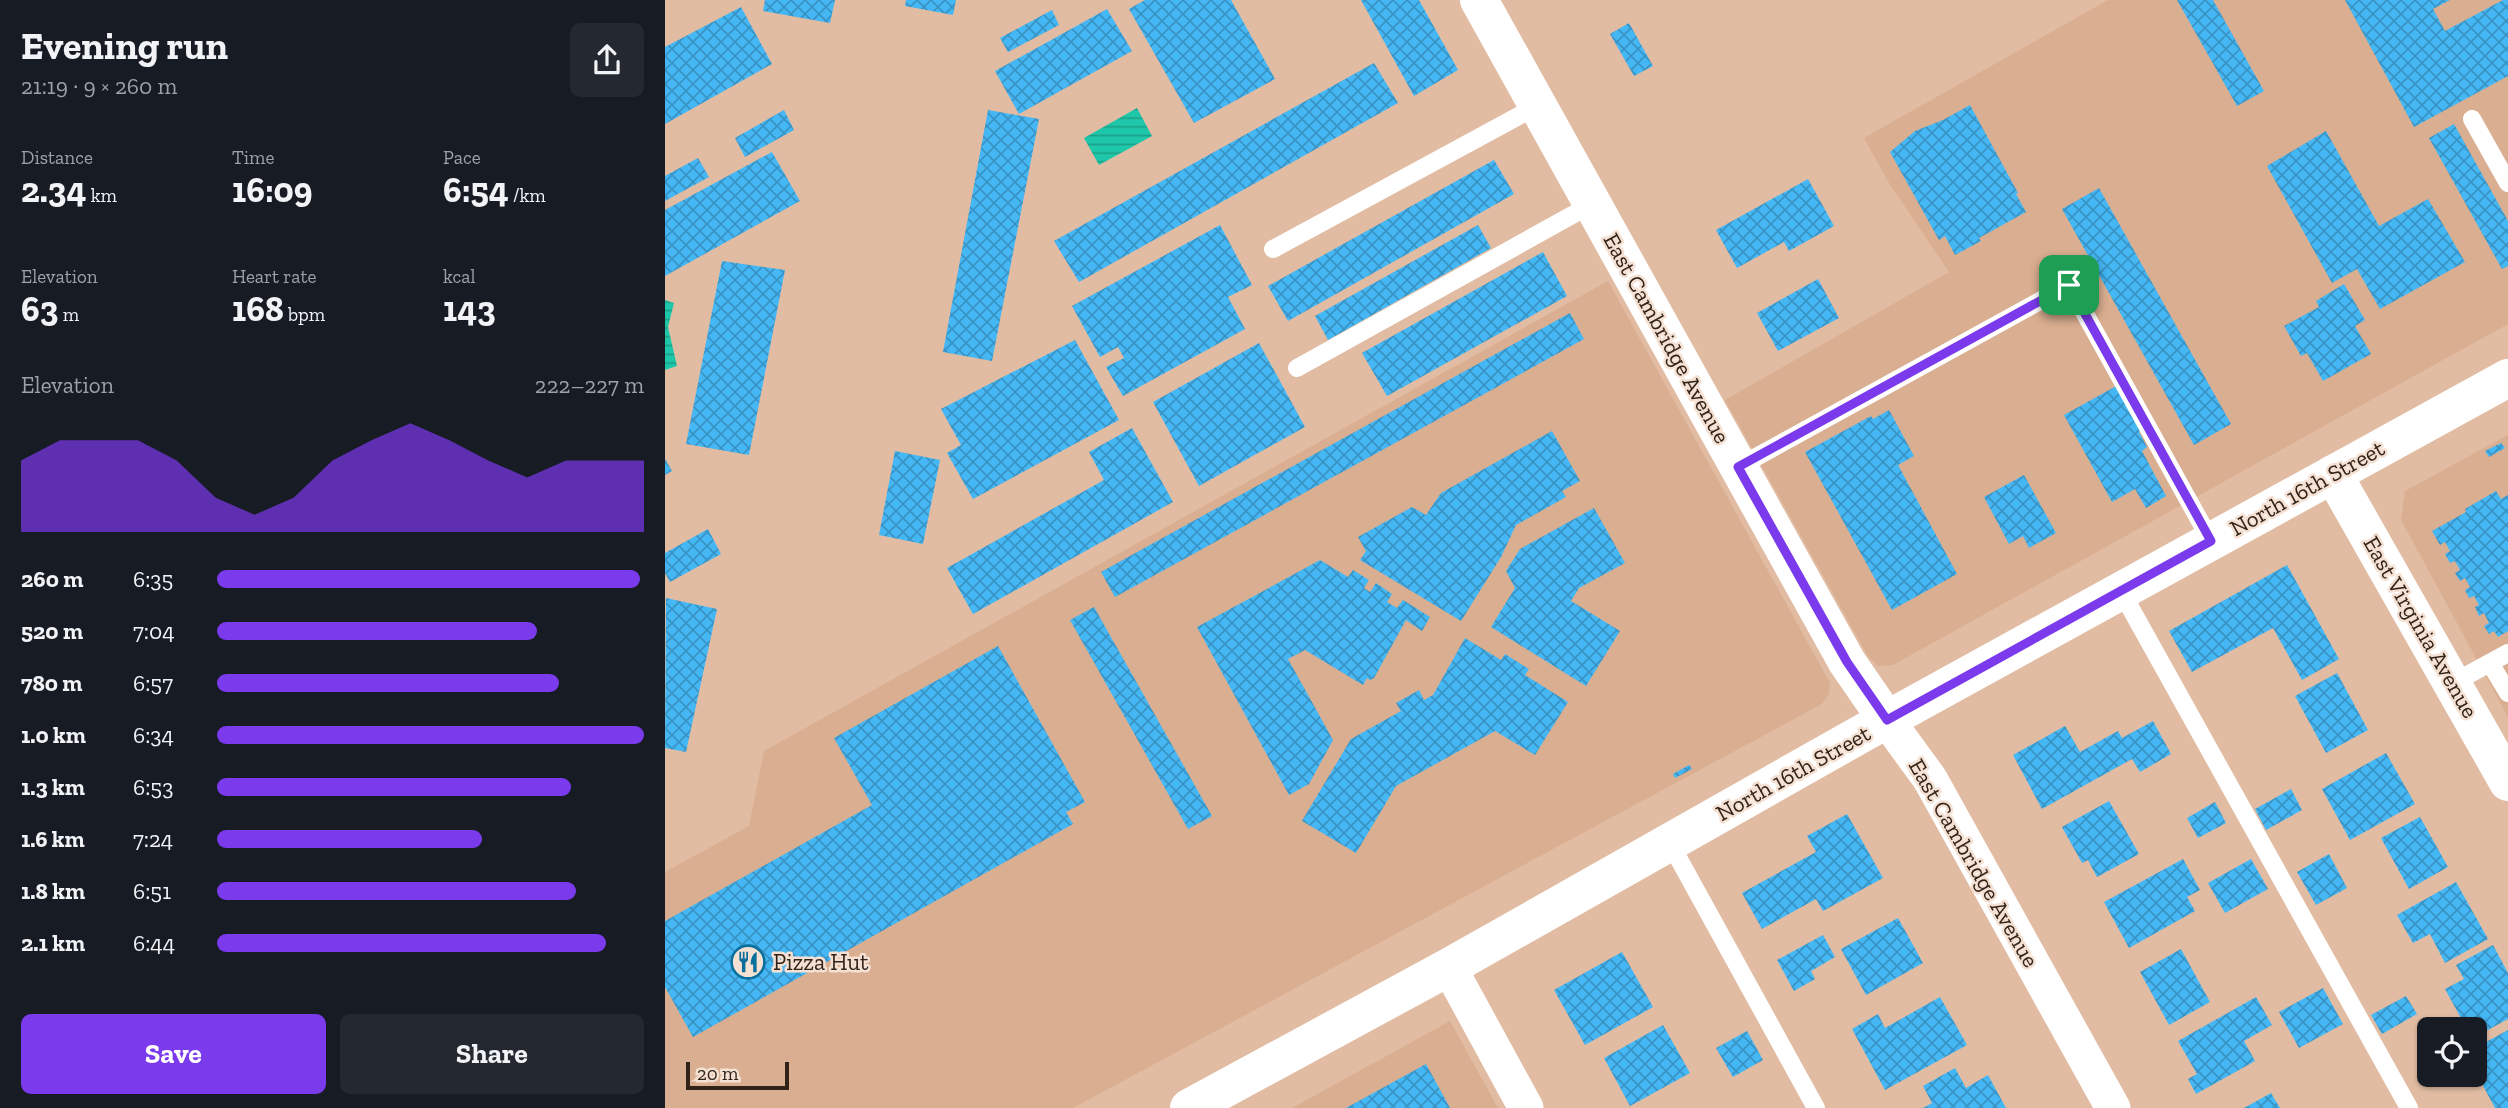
<!DOCTYPE html>
<html lang="en">
<head>
<meta charset="utf-8">
<style>
	body { margin:0; font-family:"Zilla Slab",serif; background:#242831; color:#f1f3f6; height:100vh; display:flex; flex-direction:column; font-size:26px; white-space:nowrap }
	* { box-sizing:border-box; margin:0 }
	p { font-size:23px; color:#9ea1a6 }
	.icon { flex:none; width:38px; height:38px; fill:none; stroke:currentColor; stroke-width:2; stroke-linecap:round; stroke-linejoin:round }
	.map { position:relative; flex:1; overflow:hidden }
	.drawer { display:flex; flex-direction:column; background:#171b24; width:665px }
	.drawer>* { flex:none }
	.controls { position:absolute; left:1752px; top:1017px; display:grid; gap:14px }
	.controls a { display:grid; place-items:center; width:70px; height:70px; border-radius:10px; background:#171b24; box-shadow:0 2px 5px #0004; font-size:35px }
	.scale { position:absolute; left:21px; bottom:18px; width:103px; box-sizing:border-box; padding-left:7px; border:4px solid #322319; border-top:0; font-size:19px; line-height:24px; white-space:nowrap; color:#322319; -webkit-text-stroke:5px #f5e1d3; paint-order:stroke }
	.pin { position:absolute; display:grid; place-items:center; width:60px; height:60px; color:#fff; margin:-30px; border-radius:14px; box-shadow:0 4px 10px #0006 }
	.round { display:grid; place-items:center; flex:none; width:74px; height:74px; border-radius:10px; background:#242831 }
	.head { display:flex; align-items:center; justify-content:space-between; height:119px; padding:0 21px }
	h1 { font-size:38px; font-weight:700; line-height:52px }
	.metrics { display:grid; grid-template-columns:repeat(3,1fr); gap:10px; height:119px; padding:7px 21px }
	.metrics div { display:grid; align-content:center }
	.metrics b { font-size:35px; font-weight:700 }
	.metrics small { font-size:19px; font-weight:400 }
	.metrics p { font-size:19px }
	.chart { height:196px; padding:14px 21px }
	.chart p { display:flex; justify-content:space-between }
	.chart svg { width:100%; height:126px; margin-top:7px; fill:#7c3aed; opacity:.7 }
	.primary-button { display:flex; gap:14px; margin-top:auto; padding:14px 21px }
	.primary-button a { flex:1; height:80px; border-radius:10px; background:#7c3aed; color:#fff; font-size:28px; font-weight:700; line-height:80px; text-align:center }
	.primary-button a+a { background:#242831; color:#f1f3f6 }
	ul { padding:0 21px; list-style:none; font-size:23px }
	li { display:grid; grid-template-columns:112px 84px 1fr; align-items:center; height:52px }
	li i { height:18px; border-radius:9px; background:#7c3aed }
	main { display:flex; flex:1; min-height:0 }
	.map>svg:first-child { display:block }
	.built { fill:#daae90 }
	.water { fill:url(#water-rules) }
	.building { fill:url(#building-cross-hatch) }
	.lines { fill:none; stroke-linecap:round; stroke-linejoin:round }
	.service { stroke:#fff; stroke-width:18 }
	.minor { stroke:#fff; stroke-width:35 }
	.tertiary { stroke:#fff; stroke-width:38 }
	.secondary { stroke:#fff; stroke-width:38 }
	.route-casing { stroke:#fff; stroke-width:14 }
	.route { stroke:#7c3aed; stroke-width:9 }
	.labels { text-anchor:middle; dominant-baseline:central; stroke-width:5; stroke-linejoin:round; paint-order:stroke }
	.street-label { font-size:23px; fill:#322319; stroke:#f5e1d3 }
	.poi-label { font-size:23px; fill:#322319; stroke:#f5e1d3; text-anchor:start }
</style>
</head>
<body>
<main>
<section class="drawer">
<div class="head"><div><h1>Evening run</h1><p>21:19 · 9 × 260 m</p></div><a class="round"><svg class="icon" aria-label="share" viewBox="0 0 24 24"><path d="M12 15V3M7 8l5-5 5 5M5 13v7h14v-7"/></svg></a></div>
<div class="metrics">
<div><p>Distance</p><b>2.34<small> km</small></b></div>
<div><p>Time</p><b>16:09</b></div>
<div><p>Pace</p><b>6:54<small> /km</small></b></div>
</div>
<div class="metrics">
<div><p>Elevation</p><b>63<small> m</small></b></div>
<div><p>Heart rate</p><b>168<small> bpm</small></b></div>
<div><p>kcal</p><b>143</b></div>
</div>
<div class="chart"><p><span>Elevation</span>222–227 m</p>
<svg viewBox="0 0 160 44" preserveAspectRatio="none"><path d="M0 44V19L10 12L20 12L30 12L40 19L50 32L60 38L70 32L80 19L90 12L100 6L110 12L120 19L130 25L140 19L150 19L160 19V44z"/></svg>
</div>
<ul>
<li><b>260 m</b>6:35<i style="width:99%"></i></li>
<li><b>520 m</b>7:04<i style="width:75%"></i></li>
<li><b>780 m</b>6:57<i style="width:80%"></i></li>
<li><b>1.0 km</b>6:34<i style="width:100%"></i></li>
<li><b>1.3 km</b>6:53<i style="width:83%"></i></li>
<li><b>1.6 km</b>7:24<i style="width:62%"></i></li>
<li><b>1.8 km</b>6:51<i style="width:84%"></i></li>
<li><b>2.1 km</b>6:44<i style="width:91%"></i></li>
</ul>
<div class="primary-button"><a>Save</a><a>Share</a></div>
</section>
<div class="map">
<svg width="1843" height="1108" viewBox="0 0 1843 1108">
	<defs>
		<pattern id="water-rules" width="6" height="5" patternUnits="userSpaceOnUse" patternTransform="scale(1.75)"><rect width="6" height="5" fill="#1ec7a9"/><path d="M0 2.5h6" fill="none" stroke="#1ba189"/></pattern>
		<pattern id="building-cross-hatch" width="8" height="8" patternUnits="userSpaceOnUse" patternTransform="scale(1.75)"><rect width="8" height="8" fill="#44b7f4"/><path d="M0 0l8 8M0 8l8-8" fill="none" stroke="#3994c5"/></pattern>
	</defs>
	<rect width="100%" height="100%" fill="#e2bca2"/>
	<path class="built" d="M1443,0H1843V324L1228,665L1213,666L1203,656L1060,400L1284,272L1224,183L1199,138Z
		M943,281L1165,683L1164,694L1157,704L408,1108H0V872L84,826L99,751Z
		M1843,435V717L1736,520L1740,491Z
		M785,1021L833,1108H627Z"/>
	<path class="water" d="M472,108L487,136L434,165L419,138Z
		M0,300L9,303L3,327L12,366L0,370Z"/>
	<path class="building" d="M100,0H170L165,23L98,11Z
		M241,0H291L288,15L240,6Z
		M480,0H566L610,79L529,123L464,9Z
		M696,0H754L793,70L749,96Z
		M1512,0H1548L1599,91L1572,106Z
		M1680,0H1785L1768,9L1780,31L1838,0H1843V76L1749,127Z
		M76,7L107,64L0,124V47Z
		M442,9L467,51L354,114L330,71Z
		M387,10L394,25L343,52L335,38Z
		M964,23L988,66L969,76L945,34Z
		M709,63L733,103L414,282L389,241Z
		M1305,105L1353,193L1351,194L1361,212L1314,238L1316,241L1290,255L1280,236L1274,240L1225,152L1250,131L1278,120Z
		M119,110L129,130L80,157L70,138Z
		M323,110L374,119L327,361L278,352Z
		M1789,124L1843,221V266L1837,269L1764,138Z
		M1661,131L1714,226L1763,199L1800,262L1715,309L1692,269L1667,283L1602,166Z
		M107,152L135,201L0,276V210Z
		M33,158L44,177L0,201V176Z
		M829,160L849,194L623,321L603,286Z
		M1143,179L1169,226L1124,251L1119,242L1072,268L1051,230Z
		M1434,188L1566,424L1529,445L1397,209Z
		M555,225L587,285L563,297L580,329L458,396L441,367L459,358L453,347L435,357L407,306Z
		M813,225L826,248L663,340L650,316Z
		M878,252L902,296L722,396L697,353Z
		M57,261L120,270L84,455L21,444Z
		M1153,279L1174,318L1113,351L1092,313Z
		M1679,284L1700,320L1690,326L1706,354L1658,381L1642,353L1636,356L1619,326L1654,307L1651,301Z
		M905,313L919,339L450,597L436,572Z
		M410,340L454,420L308,499L282,453L296,445L276,409Z
		M594,343L640,427L534,486L488,402Z
		M1453,385L1477,428L1474,432L1482,447L1477,451L1501,496L1481,508L1470,489L1447,502L1399,415Z
		M1224,410L1249,456L1233,465L1292,574L1227,610L1140,452L1206,416L1208,419Z
		M467,428L508,502L308,614L282,568L439,480L424,452Z
		M887,431L915,481L897,491L901,497L851,525L836,557L796,621L695,560L701,551L693,537L747,507L761,515L776,493Z
		M1836,443L1840,448L1824,457L1820,451Z
		M230,451L275,460L258,544L214,535Z
		M0,459L7,471L0,475Z
		M1359,475L1391,533L1364,548L1358,536L1344,544L1319,497Z
		M1831,491L1836,499L1843,495V631L1833,637L1829,631L1824,634L1819,626L1824,623L1819,613L1814,616L1810,607L1814,605L1809,596L1804,598L1800,590L1805,587L1800,578L1795,581L1790,573L1795,570L1790,561L1785,563L1780,554L1785,551L1780,542L1775,545L1767,531L1801,512L1800,509Z
		M929,508L960,563L914,588L906,601L955,631L921,686L826,627L850,588L841,571L855,549Z
		M43,529L56,554L5,582L0,573V553Z
		M655,560L683,577L688,570L704,580L699,588L705,592L711,583L727,594L722,602L732,608L738,600L765,617L757,631L741,620L709,678L705,680L702,678L698,685L640,650L623,659L668,740L644,784L624,795L532,627Z
		M1622,565L1674,659L1637,680L1608,628L1527,672L1504,631Z
		M1,598L52,609L21,752L0,748Z
		M429,607L547,816L523,829L405,620Z
		M800,638L836,660L840,654L864,669L860,675L903,702L870,755L830,731L731,786L691,853L637,821L686,739L736,711L731,703L754,690L759,700L768,695Z
		M333,646L420,802L401,812L408,824L28,1037L0,987V921L207,805L169,738Z
		M1672,673L1703,730L1661,753L1630,696Z
		M1488,721L1506,754L1475,772L1467,759L1377,809L1348,755L1400,726L1415,752L1453,731L1457,738Z
		M1721,753L1750,804L1685,840L1657,789Z
		M1024,765L1027,769L1010,778L1008,774Z
		M1626,789L1637,810L1601,830L1590,809Z
		M1444,801L1474,854L1432,877L1423,860L1417,863L1397,827Z
		M1550,802L1561,823L1533,838L1522,818Z
		M1182,814L1218,878L1158,911L1151,899L1097,929L1077,893L1151,852L1142,836Z
		M1755,817L1783,867L1744,889L1716,838Z
		M1664,854L1682,888L1651,905L1632,872Z
		M1518,859L1535,890L1522,897L1530,911L1464,948L1439,902Z
		M1586,859L1603,889L1560,913L1543,883Z
		M1791,882L1823,939L1780,963L1765,934L1748,943L1732,915Z
		M1233,918L1258,963L1201,995L1176,949Z
		M1158,935L1170,957L1146,971L1150,979L1129,991L1112,960Z
		M1828,945L1843,973V1019L1810,1037V1029H1802L1780,989L1799,979L1791,965Z
		M1516,949L1545,1002L1504,1025L1475,972Z
		M957,952L988,1007L920,1045L889,990Z
		M1658,988L1678,1024L1634,1048L1614,1012Z
		M1741,996L1752,1014L1717,1034L1706,1015Z
		M1275,997L1302,1045L1220,1090L1187,1029L1213,1014L1220,1028Z
		M1591,997L1607,1025L1579,1041L1590,1061L1531,1094L1523,1079L1532,1074L1513,1041Z
		M998,1025L1025,1073L965,1106L939,1058Z
		M1843,1030V1108H1830L1810,1071V1048Z
		M1082,1031L1098,1060L1068,1077L1051,1048Z
		M761,1064L785,1108H681Z
		M1290,1068L1301,1088L1323,1075L1341,1108H1258L1267,1103L1258,1086Z
		M1606,1093L1615,1108H1579Z"/>
	<g class="lines">
		<path class="service" d="M1807,119L1843,183
			M608,249L872,106
			M632,368L927,204
			M1073,467L1404,285L1546,541
			M1456,591L1744,1108
			M1825,663L1843,693
			M1788,683L1843,653
			M1005,843L1151,1108"/>
		<path class="minor" d="M1222,720L1265,779L1448,1108
			M784,967L861,1108"/>
		<path class="tertiary" d="M814,0L1182,662L1222,720
			M1668,474L1843,782"/>
		<path class="secondary" d="M524,1108L784,967L1196,734L1843,378"/>
	</g>
	<g class="lines">
		<defs>
			<path id="route" d="M1404,285L1546,541L1222,720L1182,662L1073,467Z"/>
		</defs>
		<use href="#route" class="route-casing"/>
		<use href="#route" class="route"/>
	</g>
	<defs>
		<symbol id="restaurant-ring" viewBox="-11 -11 22 22"><circle r="9.5" fill="#f5e1d3" stroke="#0a6f9c" stroke-width="1.5"/><path d="M-5-6h1v4h1v-4h1v4h1v-4h1v5L-1.5 .5V6h-2V.5L-5-1ZM5-6V6H3V1.5H1.5Q1.5-4 5-6Z" fill="#0a6f9c"/></symbol>
	</defs>
	<g fill-rule="evenodd">
		<use href="#restaurant-ring" x="64" y="943" width="38" height="38"/>
	</g>
	<g class="labels">
		<g class="street-label">
			<text transform="translate(1002 338) rotate(61)">East Cambridge Avenue</text>
			<text transform="translate(1642 488) rotate(-29)">North 16th Street</text>
			<text transform="translate(1756 627) rotate(60)">East Virginia Avenue</text>
			<text transform="translate(1128 773) rotate(-29)">North 16th Street</text>
			<text transform="translate(1309 863) rotate(60)">East Cambridge Avenue</text>
		</g>
		<g class="poi-label">
			<text x="108" y="962">Pizza Hut</text>
		</g>
	</g>
</svg>
<div class="controls">
<a><svg class="icon" aria-label="locate" viewBox="0 0 24 24"><circle cx="12" cy="12" r="6"/><path d="M12 2v4M12 18v4M2 12h4M18 12h4"/></svg></a>
</div>
<div class="scale">20 m</div>
<div class="pin" style="left:1404px;top:285px;background:#1e9e55"><svg class="icon" aria-label="arrive" viewBox="0 0 24 24"><path d="M6 21V4h12l-3 4 3 4H6"/></svg></div>
</div>
</main>
</body>
</html>
